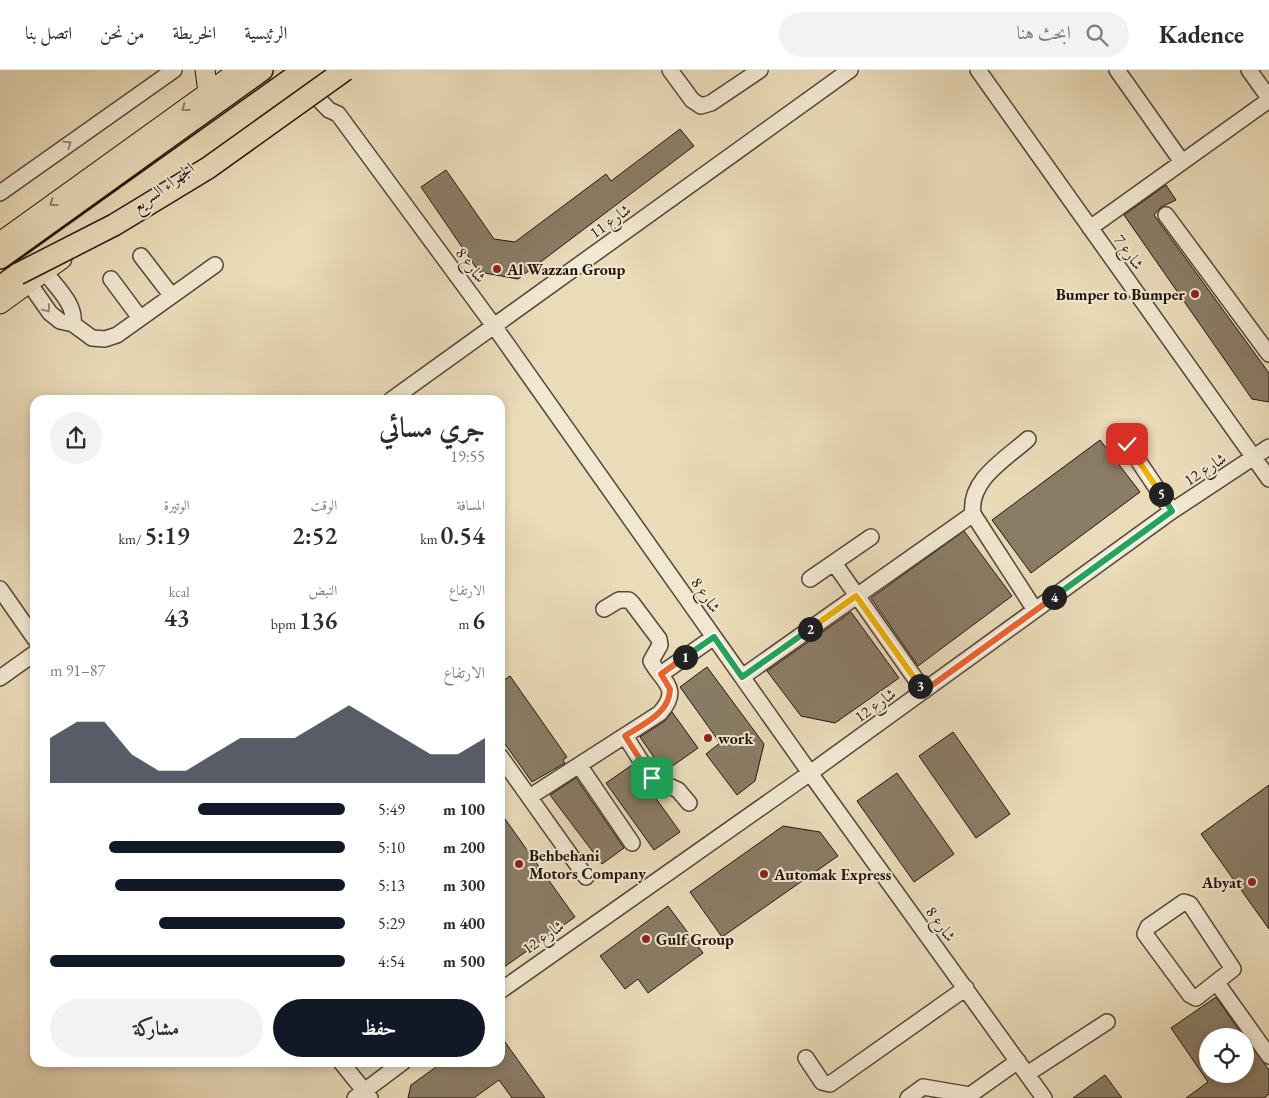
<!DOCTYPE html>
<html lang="ar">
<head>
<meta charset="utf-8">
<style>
	body { margin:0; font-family:"EB Garamond",Amiri,serif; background:#f2f2f3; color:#2b2b33; direction:rtl; height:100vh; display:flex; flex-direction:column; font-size:19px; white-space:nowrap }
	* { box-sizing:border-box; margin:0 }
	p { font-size:16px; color:#7c7c81 }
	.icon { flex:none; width:28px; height:28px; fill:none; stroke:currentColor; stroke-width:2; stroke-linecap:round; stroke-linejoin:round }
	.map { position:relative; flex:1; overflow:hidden; direction:ltr }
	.side { position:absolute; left:30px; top:325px; width:475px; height:672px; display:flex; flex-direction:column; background:#fff; border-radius:15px; box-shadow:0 2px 8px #0003; direction:rtl }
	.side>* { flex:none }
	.buttons { position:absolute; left:1199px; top:958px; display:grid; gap:10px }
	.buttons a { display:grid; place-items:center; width:55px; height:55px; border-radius:50%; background:#fff; box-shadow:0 2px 8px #0003; font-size:25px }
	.pin { position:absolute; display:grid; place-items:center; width:42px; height:42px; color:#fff; margin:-21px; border-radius:10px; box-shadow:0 2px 8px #0006 }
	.km { position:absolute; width:25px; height:25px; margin:-12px; border-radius:50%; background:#222; color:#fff; font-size:14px; line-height:25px; text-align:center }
	.round { display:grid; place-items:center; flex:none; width:52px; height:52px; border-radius:26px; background:#f2f2f3 }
	.headline { display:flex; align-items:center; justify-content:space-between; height:85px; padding:0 20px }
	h1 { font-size:28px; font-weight:600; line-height:38px }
	.metrics { display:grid; grid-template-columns:repeat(3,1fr); gap:8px; height:85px; padding:5px 20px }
	.metrics div { display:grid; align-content:center }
	.metrics b { font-size:25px; font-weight:600 }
	.metrics small { font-size:14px; font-weight:400 }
	.metrics p { font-size:14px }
	.chart { height:140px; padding:10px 20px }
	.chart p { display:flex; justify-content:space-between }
	.chart svg { width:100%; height:90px; margin-top:5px; fill:#111827; opacity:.7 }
	.primary-button { display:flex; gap:10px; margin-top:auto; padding:10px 20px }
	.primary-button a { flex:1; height:58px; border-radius:30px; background:#111827; color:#fff; font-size:20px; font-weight:600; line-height:58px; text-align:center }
	.primary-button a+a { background:#f2f2f3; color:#2b2b33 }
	ul { padding:0 20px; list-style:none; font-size:16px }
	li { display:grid; grid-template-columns:80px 60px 1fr; align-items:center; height:38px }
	li i { height:12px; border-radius:6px; background:#111827 }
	header { display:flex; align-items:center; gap:30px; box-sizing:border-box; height:70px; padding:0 25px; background:#fff; border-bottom:1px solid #e1e1e2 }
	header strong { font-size:24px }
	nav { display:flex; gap:28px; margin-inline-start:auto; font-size:18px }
	.search { width:350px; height:45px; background:#f2f2f3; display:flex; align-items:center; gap:12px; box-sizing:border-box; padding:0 18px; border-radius:28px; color:#7c7c81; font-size:19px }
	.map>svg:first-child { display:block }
	.building { fill:#8a7c66; stroke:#23150d }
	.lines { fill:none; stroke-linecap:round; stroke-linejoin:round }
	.minor-casing { stroke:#554638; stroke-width:18 }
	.major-casing { stroke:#23150d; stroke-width:21 }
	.highway-casing { stroke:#23150d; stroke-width:24 }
	.minor { stroke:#f1e8d2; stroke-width:15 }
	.major { stroke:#eadbb9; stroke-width:19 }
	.highway { stroke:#eadbb9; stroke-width:21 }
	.highway-bridge-casing { stroke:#23150d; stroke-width:24; stroke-linecap:butt }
	.highway-bridge { stroke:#eadbb9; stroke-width:21 }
	.oneway { stroke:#90826c }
	.oneway2 { stroke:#948979 }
	.split-1-casing { stroke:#fff; stroke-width:10 }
	.split-2-casing { stroke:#fff; stroke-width:10 }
	.split-3-casing { stroke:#fff; stroke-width:10 }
	.split-4-casing { stroke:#fff; stroke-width:10 }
	.split-5-casing { stroke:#fff; stroke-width:10 }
	.split-6-casing { stroke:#fff; stroke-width:10 }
	.split-1 { stroke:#f0652b; stroke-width:6 }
	.split-2 { stroke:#22a559; stroke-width:6 }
	.split-3 { stroke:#f5b400; stroke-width:6 }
	.split-4 { stroke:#f0652b; stroke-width:6 }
	.split-5 { stroke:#22a559; stroke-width:6 }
	.split-6 { stroke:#f5b400; stroke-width:6 }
	.poi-dot { fill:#8f2418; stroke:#f1e8d2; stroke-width:2 }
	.labels { text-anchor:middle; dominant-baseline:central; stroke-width:4; stroke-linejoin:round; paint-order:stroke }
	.street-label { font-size:16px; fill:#23150d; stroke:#f1e8d2 }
	.poi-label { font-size:16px; font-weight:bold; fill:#23150d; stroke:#f1e8d2; text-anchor:start }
</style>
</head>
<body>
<header>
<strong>Kadence</strong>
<div class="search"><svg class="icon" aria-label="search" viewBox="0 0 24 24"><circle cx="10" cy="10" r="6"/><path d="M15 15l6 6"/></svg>ابحث هنا</div>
<nav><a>الرئيسية</a><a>الخريطة</a><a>من نحن</a><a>اتصل بنا</a></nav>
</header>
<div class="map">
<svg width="1269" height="1028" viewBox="0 0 1269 1028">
	<rect width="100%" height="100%" fill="#eadbb9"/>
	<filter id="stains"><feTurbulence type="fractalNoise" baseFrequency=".004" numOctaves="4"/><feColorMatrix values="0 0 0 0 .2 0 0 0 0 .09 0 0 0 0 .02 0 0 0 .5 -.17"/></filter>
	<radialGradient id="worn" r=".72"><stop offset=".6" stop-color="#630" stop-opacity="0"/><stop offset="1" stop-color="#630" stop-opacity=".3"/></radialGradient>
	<path class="building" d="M680,59L694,76L518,209L479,202L421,117L446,100L494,169L515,172L606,104L611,111Z
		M1166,115L1176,130L1161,137L1154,145L1269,303V332L1252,329L1124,145Z
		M1100,370L1140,422L1031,503L992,450Z
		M964,461L1012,526L918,596L871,528Z
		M851,542L899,608L835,653L801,646L767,601Z
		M707,597L764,674L755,711L737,725L706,684L720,673L680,617Z
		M510,606L567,687L563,690L565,693L532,712L500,667V613Z
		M672,642L698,678L664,702L640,667L665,651Z
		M953,662L1010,744L976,768L919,686Z
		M632,695L680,762L654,780L606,713Z
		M897,703L954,784L914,812L857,731Z
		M576,708L624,778L602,794L550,725Z
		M1269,715V859L1201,764Z
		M500,742L575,847L500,900Z
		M783,756L820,762L838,786L722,867L690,822Z
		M668,836L703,883L648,923L638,909L625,919L600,886Z
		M1216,927L1243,966H1208V1004H1245V968L1269,1000V1024L1264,1028H1186L1208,1012L1171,958Z
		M500,965L545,1028H512L499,1010L474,1028H408L411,1015L443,992H500Z
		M1105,1005L1122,1028H1073Z"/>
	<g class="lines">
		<defs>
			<path id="minor" d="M670,0L692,30L701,36L711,33L760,0
				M978,0L1269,409
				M1117,0L1182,92
				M1249,0L1269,28
				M306,16L329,40L338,44L494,256L810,703L1044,1028
				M0,123L174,0
				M1166,145L1269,284
				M1090,158L1269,30
				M141,186L171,225
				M45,202C56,217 76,234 73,254
				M111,209L140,248
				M29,213L50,243L60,251L73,254L92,268L105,269L117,265L215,195
				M391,330L850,0
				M1028,369C1006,389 968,410 973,444L1035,540
				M1127,374L1172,441
				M834,493L924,621
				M810,509L871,467
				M0,519L35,569
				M661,604L714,567
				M742,607L973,444
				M0,608L35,583
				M625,666L652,708L659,715L669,716L678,720L689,733
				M500,686L586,807
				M579,695L632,773
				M531,726L660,643C682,618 662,612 651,591L660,575L659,569L632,533L629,530H619L604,539
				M1184,832L1190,834L1233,899L1196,928L1190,925L1145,864L1148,857Z
				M1217,913L1269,986
				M500,921L810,703L1172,441L1269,377
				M806,988L822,1012L830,1014L966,918
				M341,992L370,1028
				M1027,1004L1107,952
				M355,1028L403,992
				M908,1028L923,1017L970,1025L1018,991"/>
			<path id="major" d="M205,0L208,22
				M180,105L325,0
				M0,172L239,0
				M0,234L62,189"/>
			<path id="highway" d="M0,188L262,0
				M0,217L304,0"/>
		</defs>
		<use href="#minor" class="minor-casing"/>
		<use href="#major" class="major-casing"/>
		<use href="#highway" class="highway-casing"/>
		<use href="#minor" class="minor"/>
		<use href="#major" class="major"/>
		<use href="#highway" class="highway"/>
		<defs>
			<path id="highway-bridge" d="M18,204L114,155L208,98L345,0"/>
		</defs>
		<use href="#highway-bridge" class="highway-bridge-casing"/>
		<use href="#highway-bridge" class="highway-bridge"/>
	</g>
	<defs><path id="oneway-chevron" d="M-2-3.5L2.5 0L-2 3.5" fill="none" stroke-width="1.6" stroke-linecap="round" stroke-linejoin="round" transform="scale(1.25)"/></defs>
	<g class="oneway">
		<use href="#oneway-chevron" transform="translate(185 38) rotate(144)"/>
		<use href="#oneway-chevron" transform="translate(53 133) rotate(144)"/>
	</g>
	<g class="oneway2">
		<use href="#oneway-chevron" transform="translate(68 74) rotate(-35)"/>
		<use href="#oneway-chevron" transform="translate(47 239) rotate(53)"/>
	</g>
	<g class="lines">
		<defs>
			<path id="split-1" d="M652,708L625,666C643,654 670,643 670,619L661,604L685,587"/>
			<path id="split-2" d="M685,587L714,567L742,607L810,559"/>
			<path id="split-3" d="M810,559L856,526L920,616"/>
			<path id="split-4" d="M920,616L924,621L1054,527"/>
			<path id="split-5" d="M1054,527L1172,441L1161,424"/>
			<path id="split-6" d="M1127,374L1161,424"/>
		</defs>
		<use href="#split-1" class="split-1-casing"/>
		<use href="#split-2" class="split-2-casing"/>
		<use href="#split-3" class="split-3-casing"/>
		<use href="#split-4" class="split-4-casing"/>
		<use href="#split-5" class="split-5-casing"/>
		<use href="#split-6" class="split-6-casing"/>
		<use href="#split-1" class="split-1"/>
		<use href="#split-2" class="split-2"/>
		<use href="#split-3" class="split-3"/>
		<use href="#split-4" class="split-4"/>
		<use href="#split-5" class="split-5"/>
		<use href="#split-6" class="split-6"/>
	</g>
	<g class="poi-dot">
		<circle cx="497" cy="199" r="5"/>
		<circle cx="1195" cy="224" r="5"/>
		<circle cx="708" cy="668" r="5"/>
		<circle cx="519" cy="794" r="5"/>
		<circle cx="764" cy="804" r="5"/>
		<circle cx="1252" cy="812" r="5"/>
		<circle cx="646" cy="869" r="5"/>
	</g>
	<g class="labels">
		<g class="street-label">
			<text transform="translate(163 117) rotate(-36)">الجهراء السريع</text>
			<text transform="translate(610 151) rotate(-36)">شارع 11</text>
			<text transform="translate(1129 182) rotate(54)">شارع 7</text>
			<text transform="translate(471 195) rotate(53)">شارع 8</text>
			<text transform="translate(1205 399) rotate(-33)">شارع 12</text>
			<text transform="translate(706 525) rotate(55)">شارع 8</text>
			<text transform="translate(875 635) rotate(-36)">شارع 12</text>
			<text transform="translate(941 854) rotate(54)">شارع 8</text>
			<text transform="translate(543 867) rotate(-35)">شارع 12</text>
		</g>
		<g class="poi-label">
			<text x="507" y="199">Al Wazzan Group</text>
			<text x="1185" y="224" text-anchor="end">Bumper to Bumper</text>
			<text x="718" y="668">work</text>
			<text x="529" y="785">Behbehani<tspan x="529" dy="18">Motors Company</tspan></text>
			<text x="774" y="804">Automak Express</text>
			<text x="1242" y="812" text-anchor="end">Abyat</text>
			<text x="656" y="869">Gulf Group</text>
		</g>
	</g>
	<rect width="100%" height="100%" filter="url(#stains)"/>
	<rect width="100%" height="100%" fill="url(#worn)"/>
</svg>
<div class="buttons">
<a><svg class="icon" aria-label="locate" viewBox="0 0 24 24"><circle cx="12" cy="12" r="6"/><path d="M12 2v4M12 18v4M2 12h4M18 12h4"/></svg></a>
</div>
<div class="pin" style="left:652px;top:708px;background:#1e9e55"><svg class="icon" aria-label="arrive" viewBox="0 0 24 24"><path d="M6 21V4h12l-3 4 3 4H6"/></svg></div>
<div class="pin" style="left:1127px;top:374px;background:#d93025"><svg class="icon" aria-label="check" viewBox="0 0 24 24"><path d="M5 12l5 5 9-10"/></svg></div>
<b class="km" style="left:685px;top:587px">1</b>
<b class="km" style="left:810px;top:559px">2</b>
<b class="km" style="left:920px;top:616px">3</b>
<b class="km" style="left:1054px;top:527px">4</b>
<b class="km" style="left:1161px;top:424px">5</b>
<section class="side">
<div class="headline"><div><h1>جري مسائي</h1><p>19:55</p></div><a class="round"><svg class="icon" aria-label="share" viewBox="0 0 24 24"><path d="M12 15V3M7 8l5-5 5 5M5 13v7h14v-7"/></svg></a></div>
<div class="metrics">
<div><p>المسافة</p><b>0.54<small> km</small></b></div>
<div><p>الوقت</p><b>2:52</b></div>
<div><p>الوتيرة</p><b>5:19<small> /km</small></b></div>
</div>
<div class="metrics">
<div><p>الارتفاع</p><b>6<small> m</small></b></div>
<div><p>النبض</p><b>136<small> bpm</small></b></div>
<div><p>kcal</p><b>43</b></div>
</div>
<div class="chart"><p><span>الارتفاع</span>87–91 m</p>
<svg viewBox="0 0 160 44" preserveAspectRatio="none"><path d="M0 44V22L10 14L20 14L30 30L40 38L50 38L60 30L70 22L80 22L90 22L100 14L110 6L120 14L130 22L140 30L150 30L160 22V44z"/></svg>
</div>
<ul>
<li><b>100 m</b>5:49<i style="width:50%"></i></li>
<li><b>200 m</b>5:10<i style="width:80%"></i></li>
<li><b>300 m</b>5:13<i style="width:78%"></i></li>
<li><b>400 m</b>5:29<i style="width:63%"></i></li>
<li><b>500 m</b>4:54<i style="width:100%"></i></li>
</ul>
<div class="primary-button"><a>حفظ</a><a>مشاركة</a></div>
</section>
</div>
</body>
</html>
